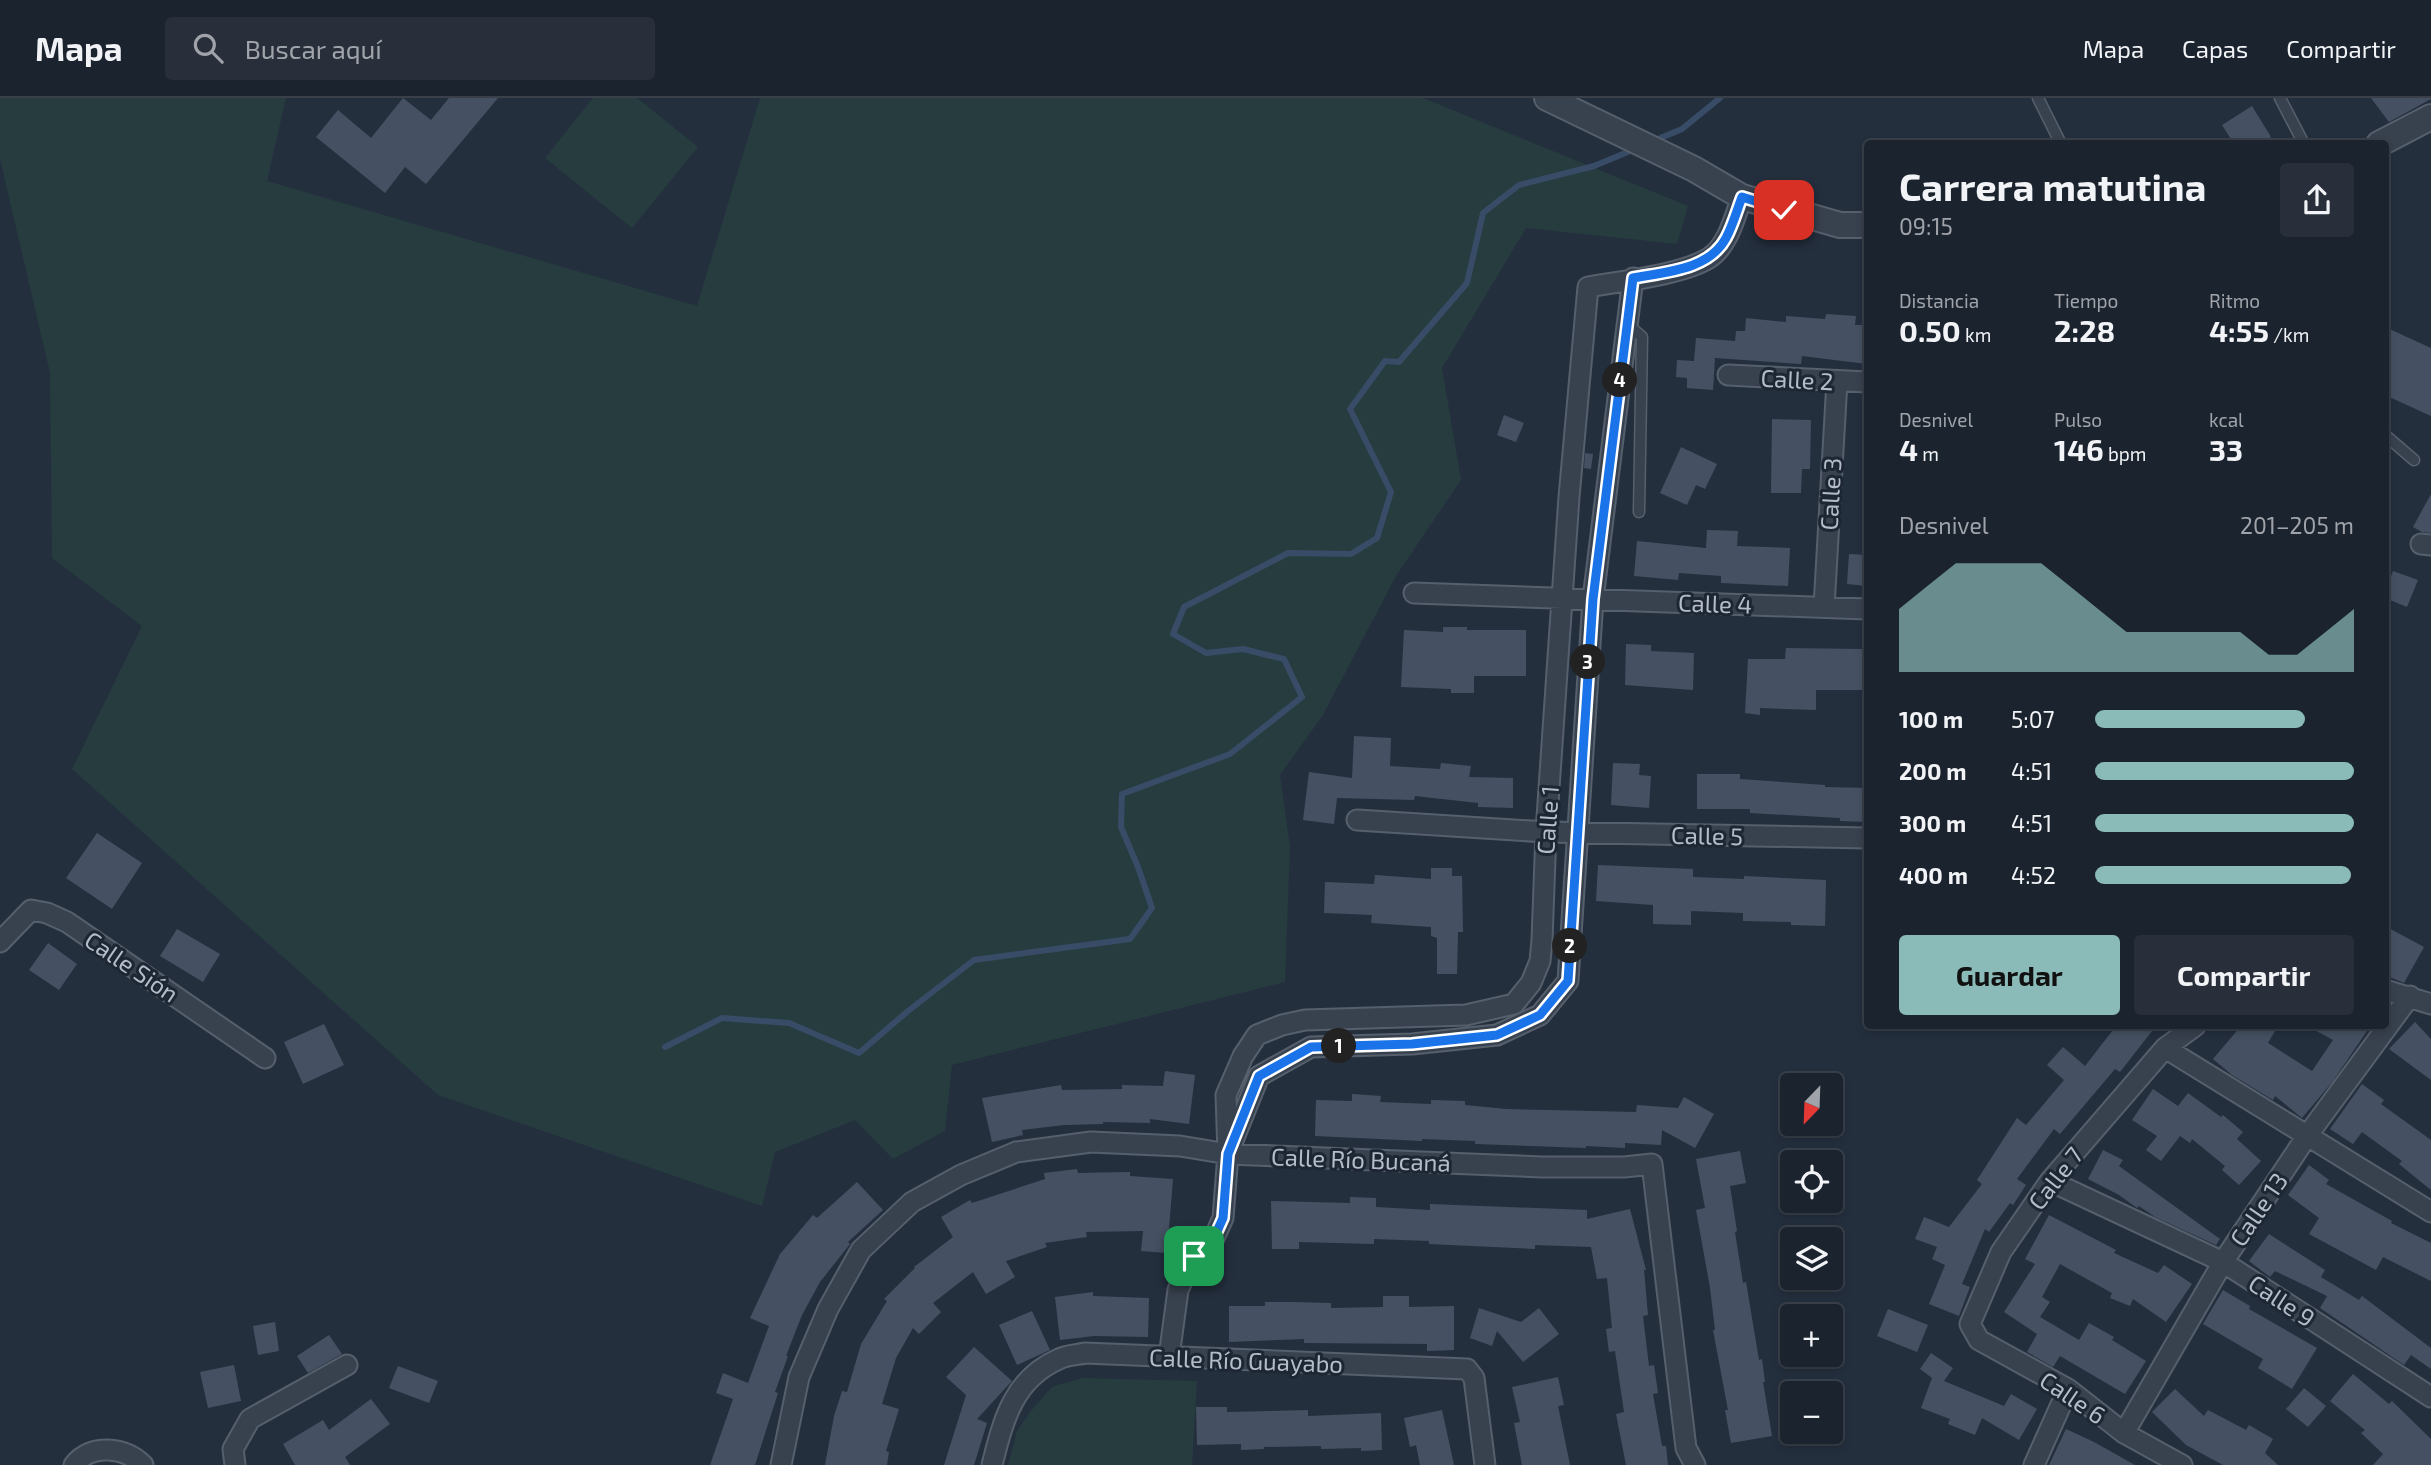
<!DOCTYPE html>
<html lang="es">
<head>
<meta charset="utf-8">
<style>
	body { margin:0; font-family:"Exo 2",sans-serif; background:#282f3a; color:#f1f3f6; height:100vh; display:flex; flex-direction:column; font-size:26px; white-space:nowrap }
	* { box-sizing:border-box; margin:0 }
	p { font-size:23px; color:#a0a4aa }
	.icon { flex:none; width:38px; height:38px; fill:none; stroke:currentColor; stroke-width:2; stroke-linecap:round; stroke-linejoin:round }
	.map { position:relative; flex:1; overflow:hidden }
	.sheet { position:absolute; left:1864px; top:42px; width:525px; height:889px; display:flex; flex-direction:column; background:#1b232e; border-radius:7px; box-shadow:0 4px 10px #0003,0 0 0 2px #39404a }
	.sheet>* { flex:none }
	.needle { width:46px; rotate:203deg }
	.buttons { position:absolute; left:1780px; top:975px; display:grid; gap:14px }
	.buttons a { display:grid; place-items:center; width:63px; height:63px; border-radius:7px; background:#1b232e; box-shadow:0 4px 10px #0003,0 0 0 2px #39404a; font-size:35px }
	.pin { position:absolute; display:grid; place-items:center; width:60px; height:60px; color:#fff; margin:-30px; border-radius:14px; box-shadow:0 4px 10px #0006 }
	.km { position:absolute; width:35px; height:35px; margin:-18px; border-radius:50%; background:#222; color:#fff; font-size:19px; line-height:35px; text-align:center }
	.round { display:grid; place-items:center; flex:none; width:74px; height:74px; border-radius:7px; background:#282f3a }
	.headline { display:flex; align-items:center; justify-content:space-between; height:119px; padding:0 35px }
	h1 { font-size:38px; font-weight:700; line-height:52px }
	.stats { display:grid; grid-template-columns:repeat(3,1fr); gap:10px; height:119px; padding:7px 35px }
	.stats div { display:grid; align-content:center }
	.stats b { font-size:30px; font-weight:700 }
	.stats small { font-size:19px; font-weight:400 }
	.stats p { font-size:19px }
	.chart { height:196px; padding:14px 35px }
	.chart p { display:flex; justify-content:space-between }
	.chart svg { width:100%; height:126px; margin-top:7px; fill:#8bbbb9; opacity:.7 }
	.primary-button { display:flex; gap:14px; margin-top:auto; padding:14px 35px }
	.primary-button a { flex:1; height:80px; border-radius:7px; background:#8bbbb9; color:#111; font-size:28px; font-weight:700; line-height:80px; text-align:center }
	.primary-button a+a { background:#282f3a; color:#f1f3f6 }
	ul { padding:0 35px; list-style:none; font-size:23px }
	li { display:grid; grid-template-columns:112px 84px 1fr; align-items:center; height:52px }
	li i { height:18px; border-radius:9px; background:#8bbbb9 }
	header { display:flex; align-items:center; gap:42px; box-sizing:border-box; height:98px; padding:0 35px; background:#1b232e; border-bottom:2px solid #39404a }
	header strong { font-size:33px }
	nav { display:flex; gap:38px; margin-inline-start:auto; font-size:24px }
	.search { width:490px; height:63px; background:#282f3a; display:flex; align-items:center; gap:18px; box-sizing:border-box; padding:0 24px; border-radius:7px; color:#a0a4aa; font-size:26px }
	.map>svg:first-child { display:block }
	.green { fill:#263c3f }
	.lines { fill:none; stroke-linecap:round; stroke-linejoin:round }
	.stream { stroke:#394c67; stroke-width:6 }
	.building { fill:#455162 }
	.service-casing { stroke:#565f6c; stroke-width:13 }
	.minor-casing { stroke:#565f6c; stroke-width:23 }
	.tertiary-casing { stroke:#565f6c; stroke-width:28 }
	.service { stroke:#38414e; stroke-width:10 }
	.minor { stroke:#38414e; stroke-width:19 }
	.tertiary { stroke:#38414e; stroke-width:24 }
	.route-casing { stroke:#fff; stroke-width:14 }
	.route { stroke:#1a73e8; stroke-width:9 }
	.labels { text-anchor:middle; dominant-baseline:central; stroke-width:6; stroke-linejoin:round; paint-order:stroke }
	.street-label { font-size:24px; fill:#b4bcc9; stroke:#1d2633 }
</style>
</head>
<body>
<header>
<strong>Mapa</strong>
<div class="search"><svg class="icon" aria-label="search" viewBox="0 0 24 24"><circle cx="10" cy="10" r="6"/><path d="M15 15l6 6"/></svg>Buscar aquí</div>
<nav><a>Mapa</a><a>Capas</a><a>Compartir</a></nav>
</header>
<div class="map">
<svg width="2431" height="1367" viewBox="0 0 2431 1367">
	<rect width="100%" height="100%" fill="#242f3e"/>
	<path class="green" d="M0,0H286L267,83L697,208L760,0H1423L1688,108L1677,146L1526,130L1442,270L1461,382L1396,478L1323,617L1280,677L1290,749L1285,884L952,967L945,1033L893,1061L855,1022L775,1054L762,1108L438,997L72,671L142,528L52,460L50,275L0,61Z
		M593,0H637L698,49L632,130L545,60Z
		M1082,1280L1197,1283L1192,1367H1008L1017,1333L1030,1314L1052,1289Z"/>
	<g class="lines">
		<path class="stream" d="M1651,44L1682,31L1720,0
			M665,949L722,920L789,925L859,955L908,913L974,862L1130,841L1152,810L1138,769L1121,729L1122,696L1230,656L1302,599L1284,561L1243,551L1206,555L1173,536L1184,509L1288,455L1351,456L1377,440L1391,394L1350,311L1385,263L1399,264L1467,185L1483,115L1519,87L1594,68L1635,51"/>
	</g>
	<path class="building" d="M403,0L431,22L449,0H498L426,86L405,69L385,95L316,39L338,12L371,40Z
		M2371,0H2431V1L2389,24Z
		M2252,8L2271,39L2260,46H2234L2222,27Z
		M1826,216L1856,218L1855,227H1867V266L1802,258L1801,266L1715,260L1713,292L1687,290V280L1676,279L1677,262L1694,263L1696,240L1735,243L1736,233H1745L1746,220L1786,224V218L1825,221Z
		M2385,229L2431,250V318L2385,297Z
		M1504,317L1524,325L1516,344L1497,337Z
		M1772,321L1811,322L1810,371H1802L1801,395H1771Z
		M1681,349L1717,366L1705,391L1696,387L1687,407L1660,395Z
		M1585,355L1593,356L1591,371L1584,370Z
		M2431,396V435L2422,434L2413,429Z
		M1707,432L1738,433L1737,448L1790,450L1788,488L1721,485V478L1679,475L1678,482L1634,478L1637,443L1706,450Z
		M1849,456L1867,457V488L1847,486Z
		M2393,473L2418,482L2407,509L2385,500V494Z
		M1443,529H1467V532H1526V578H1474V595H1451V591L1401,589L1404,532L1443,534Z
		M1626,546L1651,547V553L1694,555L1693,592L1625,587Z
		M1786,550L1862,551V592H1816V612L1760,610V617L1745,615L1748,561H1785Z
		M1354,638L1391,640L1390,668L1440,671L1441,665L1471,668L1469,679L1513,680V710L1478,709V705L1415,698L1414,702L1337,700L1334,726L1303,722L1309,674L1352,680Z
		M1613,665L1640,666L1639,677L1651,678L1649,710L1611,707Z
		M1697,676H1740V681L1825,687V689L1867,690V724L1840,723V720L1750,715V711H1697Z
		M97,735L142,765L112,811L66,780Z
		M1598,767L1693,771V779L1744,781V778L1826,782L1825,828L1791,827V824L1743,823V815L1691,813V827L1653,826V807L1596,803Z
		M1431,770H1452V778H1462L1463,834H1458L1457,876H1437V840L1431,838V829L1371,825L1372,817L1324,815L1325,784L1374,786L1375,777L1431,781Z
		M2385,828L2424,849L2404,885L2385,877Z
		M177,831L220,856L203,884L160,858Z
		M48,845L77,866L59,892L29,872Z
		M2415,924L2431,941V982L2389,951Z
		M324,926L344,967L303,986L284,944Z
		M2116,928H2156L2120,974L2115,971L2060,1036L2054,1031L2017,1081L2026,1087L2013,1107L2010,1105L1989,1134L1985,1131L1962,1186L1970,1189L1959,1218L1929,1206L1945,1167L1932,1161L1937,1149L1915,1141L1924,1119L1949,1129L1982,1086L1977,1082L2017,1020L2026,1027L2064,982L2047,967L2063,949L2085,968Z
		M2241,928H2278L2268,945L2312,973L2333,942L2307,928H2358L2367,933L2333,983L2302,1020L2275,998L2273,1002L2232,977L2213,961Z
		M1165,973L1195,977L1189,1026L1150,1021V1025L1103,1024V1026L1064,1027L1022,1032L1023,1037L992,1044L982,1000L1061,987L1062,992L1122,991V987L1163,988Z
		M2362,986L2384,1002L2381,1006L2431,1042V1092L2399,1066L2402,1063L2362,1034L2353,1046L2330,1031Z
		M2153,991L2178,1008L2188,995L2221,1019L2223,1017L2243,1034L2237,1041L2261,1063L2239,1087L2222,1072L2225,1068L2192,1041L2190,1045L2180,1038L2161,1063L2146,1052L2157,1038L2132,1022Z
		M1352,996L1381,998L1380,1004L1431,1006V1002L1465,1003V1007L1506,1011L1636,1014L1637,1007L1678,1010L1684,999L1714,1016L1695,1050L1662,1032L1661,1047L1625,1045V1050L1586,1048V1050L1475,1046V1043L1422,1041V1043L1315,1038L1316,1002L1352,1003Z
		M2103,1052L2123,1062L2119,1068L2220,1141L2216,1147L2155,1119L2139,1108L2137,1110L2119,1097L2088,1081Z
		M1740,1053L1746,1085L1730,1088L1737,1133L1735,1134L1743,1185L1746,1184L1759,1262L1762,1261L1765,1284H1763L1772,1338L1731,1345L1725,1312H1728L1713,1232H1715L1710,1190L1696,1112L1705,1110L1696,1061Z
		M2309,1067L2329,1082L2326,1086L2392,1123L2391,1125L2431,1145V1183L2383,1159L2376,1172L2309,1136L2319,1120L2288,1097Z
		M1077,1071L1078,1075L1130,1074V1078L1173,1081L1167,1155L1141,1153L1143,1133L1086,1134L1087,1139L1045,1145L1047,1149L1006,1163L1015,1179L986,1196L973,1174L933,1205L941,1214L919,1236L913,1230L896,1260L882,1306L899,1311L886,1353L889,1354L887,1367H825L834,1318L842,1293L847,1294L861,1246L887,1203L884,1201L915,1170L914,1169L953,1139L941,1119L970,1102L972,1105L1045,1081L1044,1075Z
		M857,1084L883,1112L848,1144L850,1146L820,1184L802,1217L786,1258H788L775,1294L778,1295L755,1367H710L733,1301L716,1295L723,1275L748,1285L769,1228L750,1220L780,1156L813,1117L817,1120Z
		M1350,1099L1376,1100V1109L1430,1112V1106L1587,1112V1121L1630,1111L1646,1172H1644L1648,1217L1643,1218L1649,1268L1654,1267L1658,1295L1653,1296L1662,1348H1666L1668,1367H1626L1616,1316L1624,1314L1615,1253L1609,1254L1606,1231L1612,1230L1607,1180L1597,1181L1591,1149L1535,1147V1151L1429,1146V1143L1374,1141V1146L1299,1144V1151H1272L1271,1103L1350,1105Z
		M2049,1117L2116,1152L2114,1155L2158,1175L2164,1167L2192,1186L2166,1224L2133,1201L2130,1208L2110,1200L2112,1195L2060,1166L2042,1199L2050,1204L2040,1219L2079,1242L2089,1225L2114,1239L2112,1242L2146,1263L2125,1296L2060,1258L2053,1269L2027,1254L2037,1236L2004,1214L2035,1166L2025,1161Z
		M2269,1136L2325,1172L2321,1179L2359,1202L2362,1198L2431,1250V1271L2411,1257L2404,1267L2320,1210L2327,1198L2275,1173L2270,1179L2249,1163Z
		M2223,1192L2250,1208L2249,1211L2317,1250L2292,1291L2258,1270L2263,1261L2203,1226Z
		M1093,1194V1198L1149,1200L1148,1239L1094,1238L1060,1242L1055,1199Z
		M1383,1198H1409V1209L1454,1208V1252L1427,1253V1246L1304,1245V1241L1229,1244V1208H1265V1204H1293L1331,1205V1210L1383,1209Z
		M1479,1210L1521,1224L1539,1210L1559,1236L1523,1264L1497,1233L1492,1248L1470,1240Z
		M1888,1211L1928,1227L1917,1254L1877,1238Z
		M1032,1213L1050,1252L1017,1267L999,1227Z
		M275,1224L279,1253L258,1257L253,1228Z
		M329,1237L342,1256L308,1275L297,1258Z
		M974,1249L1012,1283L977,1321L987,1325L974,1367H944L966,1297L946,1279Z
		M1931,1255L1953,1270L1944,1283L2004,1308L2011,1296L2037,1311L2019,1342L1982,1320L1975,1337L1948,1326L1950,1321L1921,1310L1932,1280L1920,1271Z
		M234,1267L241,1303L208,1310L200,1274Z
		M398,1268L438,1283L429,1305L389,1290Z
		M2353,1276L2389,1306L2392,1303L2431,1341V1367H2373L2383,1356L2361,1335L2365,1332L2330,1303Z
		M1558,1279L1564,1307L1558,1308L1570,1367H1522L1514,1325L1520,1324L1512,1289Z
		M2304,1290L2326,1308L2308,1329L2286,1311Z
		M2175,1291L2204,1318L2208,1312L2246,1332L2249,1327L2273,1341L2265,1355L2278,1367H2223L2186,1347L2152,1314Z
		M371,1301L390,1326L345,1359L350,1367H295L283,1346L323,1322L329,1332Z
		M1196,1309H1227V1314L1308,1312V1318L1381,1315L1382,1352L1361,1353V1350L1321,1351V1348L1264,1349V1351L1241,1352V1346L1197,1347Z
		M1442,1312L1454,1367H1420L1416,1347L1410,1349L1404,1320Z
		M2066,1331L2094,1344L2135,1367H2049Z"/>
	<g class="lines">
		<defs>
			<path id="service" d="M2038,0L2061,46
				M2280,0L2304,46
				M1627,226L1642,239L1639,414
				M2385,337L2414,362"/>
			<path id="minor" d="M1728,277L1867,284
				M2421,446L2431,447
				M1414,495L1867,511
				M1824,509L1837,283
				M1357,722L1546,734L1867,740
				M0,844L31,812L47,815L67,824L265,960
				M2385,892L2431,906
				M2165,950L2431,1114
				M1232,1045L1259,978L1311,949L1412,946L1497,937L1540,917L1568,883L1593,501L1633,180
				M2050,1083L2223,1164L2431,1299
				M1169,1259L1178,1192L1194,1158L1214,1140L1223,1120L1228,1056L1226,997L1243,958L1257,937L1282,927L1305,922L1466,917L1514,906L1531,885L1540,863L1542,842L1546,734L1569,399L1588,189C1621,183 1682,177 1709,160C1728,148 1735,118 1742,99
				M2124,1335L2223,1164L2307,1038L2410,898
				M74,1367C91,1345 125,1349 143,1367
				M235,1367L233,1351L250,1321L347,1267
				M781,1367L799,1279L828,1211L861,1152L912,1104L961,1077L1016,1054L1091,1044L1180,1048L1228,1056L1542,1069H1624L1652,1066L1686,1350L1695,1367
				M992,1367C1003,1323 1013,1281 1059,1261C1066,1257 1077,1257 1085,1255L1467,1271L1474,1280L1485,1367
				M2034,1367L2068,1291
				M2182,1367L2124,1335L2068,1291L1979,1242L1970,1226L2001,1154L2050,1083L2165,950L2195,928"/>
			<path id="tertiary" d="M1547,0L1694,71L1742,99L1840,127H1867
				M2379,46L2431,19"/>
		</defs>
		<use href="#service" class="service-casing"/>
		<use href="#minor" class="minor-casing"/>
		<use href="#tertiary" class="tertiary-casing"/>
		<use href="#service" class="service"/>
		<use href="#minor" class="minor"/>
		<use href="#tertiary" class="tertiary"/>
	</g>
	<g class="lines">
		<defs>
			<path id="route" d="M1194,1158L1214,1140L1223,1120L1228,1056L1259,978L1311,949L1412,946L1497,937L1540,917L1568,883L1593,501L1633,180C1665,174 1709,172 1726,140C1733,127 1737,112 1742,99L1784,112"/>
		</defs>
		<use href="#route" class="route-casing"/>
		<use href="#route" class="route"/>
	</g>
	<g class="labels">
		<g class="street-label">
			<text transform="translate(1797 281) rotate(3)">Calle 2</text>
			<text transform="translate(1830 396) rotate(-87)">Calle 3</text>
			<text transform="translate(1715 505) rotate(2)">Calle 4</text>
			<text transform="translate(1547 722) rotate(-86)">Calle 1</text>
			<text transform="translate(1707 737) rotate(1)">Calle 5</text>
			<text transform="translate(132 868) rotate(34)">Calle Sión</text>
			<text transform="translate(1361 1061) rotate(2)">Calle Río Bucaná</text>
			<text transform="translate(2055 1080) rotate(-52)">Calle 7</text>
			<text transform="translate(2258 1111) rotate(-56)">Calle 13</text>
			<text transform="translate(2282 1202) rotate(33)">Calle 9</text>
			<text transform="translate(1246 1262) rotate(2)">Calle Río Guayabo</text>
			<text transform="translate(2073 1299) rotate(34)">Calle 6</text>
		</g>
	</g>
</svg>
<div class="buttons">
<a><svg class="needle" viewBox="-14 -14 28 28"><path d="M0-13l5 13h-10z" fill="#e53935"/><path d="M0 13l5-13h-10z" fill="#a0a4aa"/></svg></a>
<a><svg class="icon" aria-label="locate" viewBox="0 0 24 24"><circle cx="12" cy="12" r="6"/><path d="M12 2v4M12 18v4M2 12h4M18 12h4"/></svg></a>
<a><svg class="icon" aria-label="layers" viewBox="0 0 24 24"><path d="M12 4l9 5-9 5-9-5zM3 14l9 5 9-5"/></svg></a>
<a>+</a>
<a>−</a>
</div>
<div class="pin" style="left:1194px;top:1158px;background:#1e9e55"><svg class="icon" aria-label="arrive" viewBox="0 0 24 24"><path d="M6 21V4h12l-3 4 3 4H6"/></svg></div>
<div class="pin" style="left:1784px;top:112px;background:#d93025"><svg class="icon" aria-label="check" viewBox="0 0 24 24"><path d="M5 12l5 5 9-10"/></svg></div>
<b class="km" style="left:1339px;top:948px">1</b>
<b class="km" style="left:1570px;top:848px">2</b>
<b class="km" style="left:1588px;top:564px">3</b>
<b class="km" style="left:1620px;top:282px">4</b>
<section class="sheet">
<div class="headline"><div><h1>Carrera matutina</h1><p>09:15</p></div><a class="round"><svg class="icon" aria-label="share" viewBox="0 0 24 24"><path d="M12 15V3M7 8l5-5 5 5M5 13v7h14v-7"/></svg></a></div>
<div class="stats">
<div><p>Distancia</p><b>0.50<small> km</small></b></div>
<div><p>Tiempo</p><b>2:28</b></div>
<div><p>Ritmo</p><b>4:55<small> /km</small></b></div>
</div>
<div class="stats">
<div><p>Desnivel</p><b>4<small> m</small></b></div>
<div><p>Pulso</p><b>146<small> bpm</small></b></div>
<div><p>kcal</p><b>33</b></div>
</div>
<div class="chart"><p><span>Desnivel</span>201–205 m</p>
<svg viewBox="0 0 160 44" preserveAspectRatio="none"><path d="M0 44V22L10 14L20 6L30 6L40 6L50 6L60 14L70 22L80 30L90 30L100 30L110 30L120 30L130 38L140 38L150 30L160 22V44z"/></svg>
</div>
<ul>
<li><b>100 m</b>5:07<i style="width:81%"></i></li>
<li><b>200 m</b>4:51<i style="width:100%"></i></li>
<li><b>300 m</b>4:51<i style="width:100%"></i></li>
<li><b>400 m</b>4:52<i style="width:99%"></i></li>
</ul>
<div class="primary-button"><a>Guardar</a><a>Compartir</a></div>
</section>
</div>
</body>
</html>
